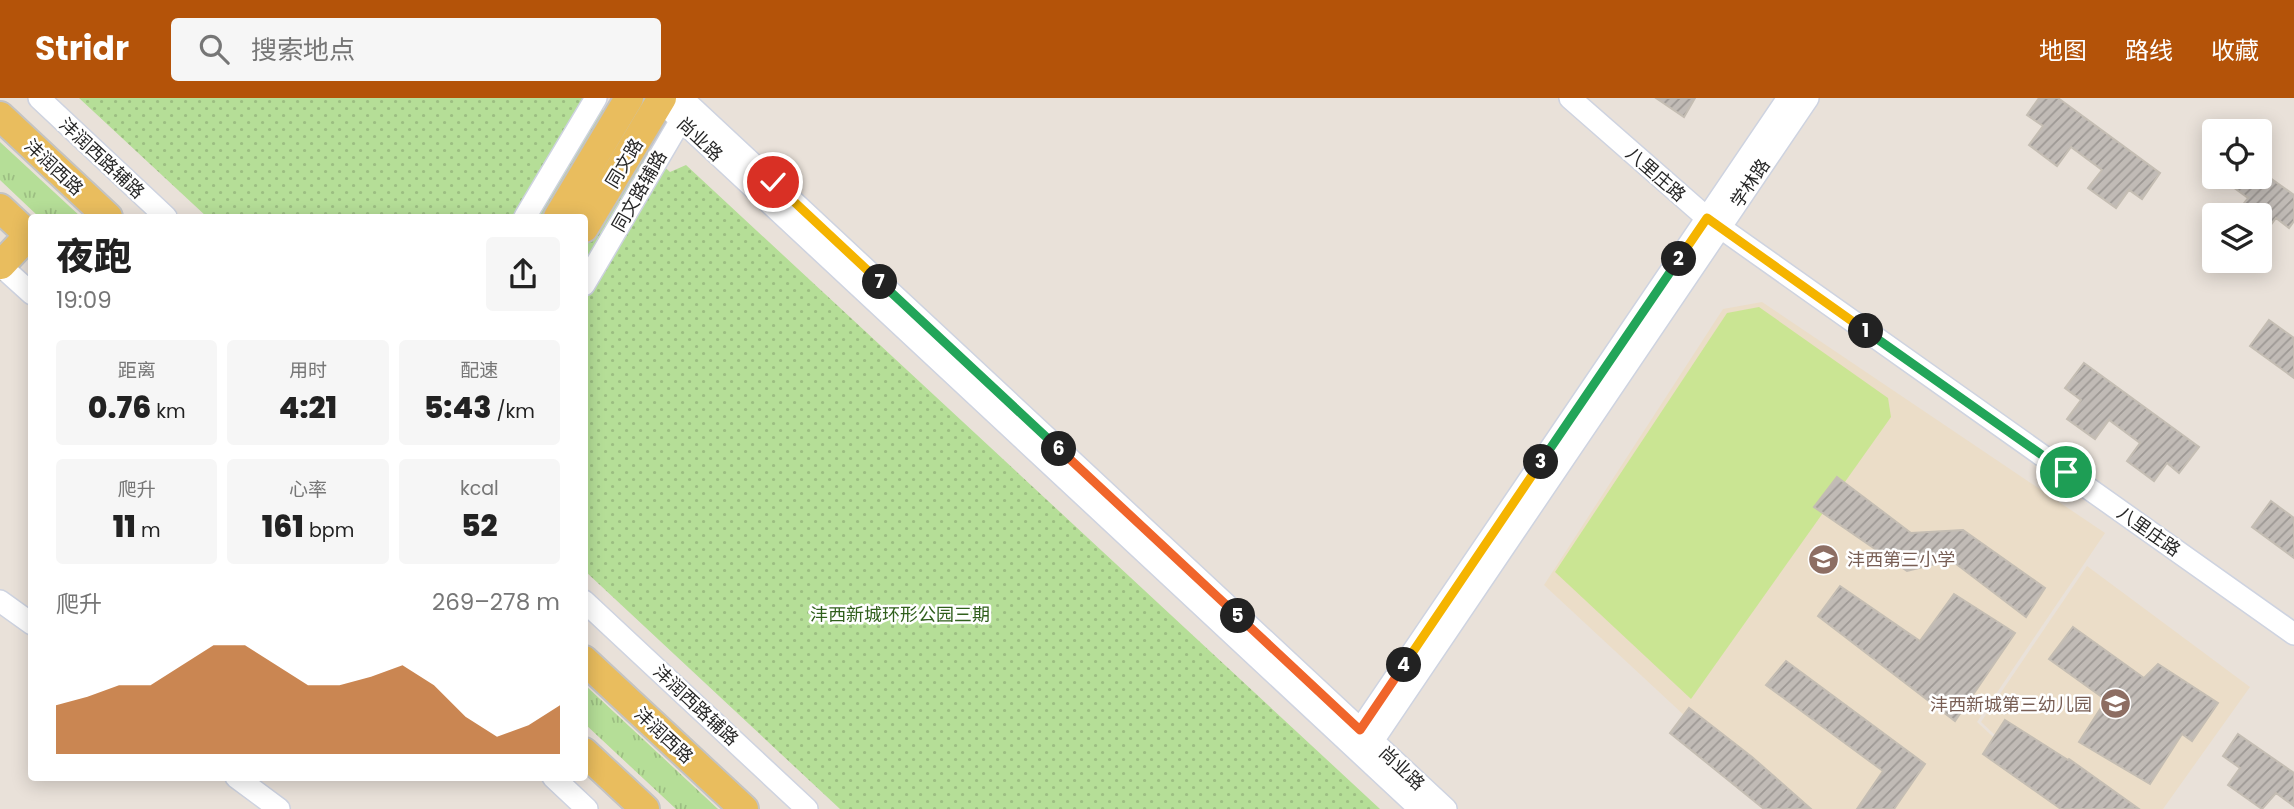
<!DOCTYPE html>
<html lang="zh">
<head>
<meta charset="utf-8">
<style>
	body { margin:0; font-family:Poppins,"Noto Sans SC",sans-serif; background:#f6f6f6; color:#222; height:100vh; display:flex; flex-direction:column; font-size:26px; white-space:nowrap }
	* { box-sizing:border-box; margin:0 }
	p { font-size:23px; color:#767676 }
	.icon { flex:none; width:38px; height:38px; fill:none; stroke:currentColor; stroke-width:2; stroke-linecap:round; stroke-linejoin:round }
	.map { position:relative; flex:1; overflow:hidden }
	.details { position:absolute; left:28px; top:116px; width:560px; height:567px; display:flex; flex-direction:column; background:#fff; border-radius:7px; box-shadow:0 4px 18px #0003 }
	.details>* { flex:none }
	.fabs { position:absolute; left:2202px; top:21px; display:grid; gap:14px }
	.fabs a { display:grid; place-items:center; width:70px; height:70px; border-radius:7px; background:#fff; box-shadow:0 4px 18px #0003; font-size:35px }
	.pin { position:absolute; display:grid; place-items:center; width:60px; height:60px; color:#fff; margin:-30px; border:4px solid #fff; border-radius:50%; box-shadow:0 2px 7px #0007 }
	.km { position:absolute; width:35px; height:35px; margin:-18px; border-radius:50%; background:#222; color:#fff; font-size:19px; line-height:35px; text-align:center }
	.round { display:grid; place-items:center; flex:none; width:74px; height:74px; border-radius:7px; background:#f6f6f6 }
	.summary { display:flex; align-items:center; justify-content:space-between; height:119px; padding:0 28px }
	h1 { font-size:38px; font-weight:800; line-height:52px }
	.stats { display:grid; grid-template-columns:repeat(3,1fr); gap:10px; height:119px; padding:7px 28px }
	.stats div { display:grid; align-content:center; border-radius:7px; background:#f6f6f6; text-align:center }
	.stats b { font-size:30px; font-weight:800 }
	.stats small { font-size:19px; font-weight:400 }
	.stats p { font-size:19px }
	.chart { height:196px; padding:14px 28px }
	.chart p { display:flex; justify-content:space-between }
	.chart svg { width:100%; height:126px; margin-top:7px; fill:#b45309; opacity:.7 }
	header { display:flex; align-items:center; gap:42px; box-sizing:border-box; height:98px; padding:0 35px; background:#b45309; color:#fff }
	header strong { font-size:33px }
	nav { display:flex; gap:38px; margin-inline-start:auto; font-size:24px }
	.search { width:490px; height:63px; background:#f6f6f6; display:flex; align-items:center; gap:18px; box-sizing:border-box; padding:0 24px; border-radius:7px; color:#767676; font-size:26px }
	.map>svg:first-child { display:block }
	.education { fill:#ebddc8 }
	.grass { fill:url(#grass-tufts) }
	.park { fill:url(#park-dots) }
	.pitch { fill:#cae593 }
	.building { fill:url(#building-hatch); stroke:#c4bdb3; stroke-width:2 }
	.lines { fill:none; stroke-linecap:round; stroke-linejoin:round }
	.minor-casing { stroke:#ced3e0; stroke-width:24 }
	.major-casing { stroke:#c3c3c3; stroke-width:32 }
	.minor { stroke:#fff; stroke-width:21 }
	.major { stroke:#e9bd5e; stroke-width:28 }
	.split-1-casing { stroke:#fff; stroke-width:14 }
	.split-2-casing { stroke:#fff; stroke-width:14 }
	.split-3-casing { stroke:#fff; stroke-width:14 }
	.split-4-casing { stroke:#fff; stroke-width:14 }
	.split-5-casing { stroke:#fff; stroke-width:14 }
	.split-6-casing { stroke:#fff; stroke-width:14 }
	.split-7-casing { stroke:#fff; stroke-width:14 }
	.split-8-casing { stroke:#fff; stroke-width:14 }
	.split-1 { stroke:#22a559; stroke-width:9 }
	.split-2 { stroke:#f5b400; stroke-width:9 }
	.split-3 { stroke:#22a559; stroke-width:9 }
	.split-4 { stroke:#f5b400; stroke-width:9 }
	.split-5 { stroke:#f0652b; stroke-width:9 }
	.split-6 { stroke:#f0652b; stroke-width:9 }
	.split-7 { stroke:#22a559; stroke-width:9 }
	.split-8 { stroke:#f5b400; stroke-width:9 }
	.labels { text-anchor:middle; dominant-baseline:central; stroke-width:5; stroke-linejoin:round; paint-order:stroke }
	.street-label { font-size:18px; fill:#272727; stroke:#fff }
	.education-label { font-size:18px; fill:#785e54; stroke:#fff; text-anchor:start }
	.park-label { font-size:18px; fill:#305f1c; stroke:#fff }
</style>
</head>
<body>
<header>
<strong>Stridr</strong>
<div class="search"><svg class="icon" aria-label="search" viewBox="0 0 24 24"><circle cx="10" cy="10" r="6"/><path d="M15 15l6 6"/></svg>搜索地点</div>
<nav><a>地图</a><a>路线</a><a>收藏</a></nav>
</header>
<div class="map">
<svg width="2294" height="711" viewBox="0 0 2294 711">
	<defs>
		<pattern id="grass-tufts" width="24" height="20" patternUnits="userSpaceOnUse" patternTransform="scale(1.75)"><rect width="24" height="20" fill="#b5de97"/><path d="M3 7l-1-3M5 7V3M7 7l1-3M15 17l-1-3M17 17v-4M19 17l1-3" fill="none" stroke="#9cbe82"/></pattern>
		<pattern id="park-dots" width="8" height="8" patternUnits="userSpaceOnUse" patternTransform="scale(1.75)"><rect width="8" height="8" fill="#b5de97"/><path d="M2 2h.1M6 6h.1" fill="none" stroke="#9cbe82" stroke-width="1.8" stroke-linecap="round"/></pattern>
		<pattern id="building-hatch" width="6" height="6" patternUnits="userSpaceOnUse" patternTransform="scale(1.75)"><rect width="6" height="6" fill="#c1bbb6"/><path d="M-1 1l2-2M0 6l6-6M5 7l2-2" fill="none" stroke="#9d9894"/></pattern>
	</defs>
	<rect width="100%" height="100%" fill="#e9e1d9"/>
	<path class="education" d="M1762,204L2105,435L1977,624L2071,711H1785L1544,487L1723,211Z
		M2087,468L2250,589L2163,711H2075L1981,624Z"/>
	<path class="grass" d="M0,44L81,119H39L0,82Z
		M584,587H585L718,711H676L585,626Z"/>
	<path class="park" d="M79,0H590L670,74L686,67L1380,711H840L585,473L584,119H207Z"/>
	<path class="pitch" d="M1759,209L1888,300L1891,319L1691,601L1555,474L1727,215Z"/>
	<path class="building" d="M1656,0H1695L1684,19Z
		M2039,0H2058L2160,75L2142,101L2129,92L2116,110L2088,90L2102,72L2071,49L2057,68L2029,47L2043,28L2027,17Z
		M2259,72L2294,97V123L2289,130L2276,120L2259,143V117H2235L2248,100L2233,89L2240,79H2259Z
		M2269,222L2294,240V280L2250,248Z
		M2084,265L2199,349L2179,375L2167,365L2154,383L2127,363L2140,345L2109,322L2095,341L2067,321L2081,302L2065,290Z
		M1837,379L1911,435L1963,432L2045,490L2026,519L1951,462L1907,473L1814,409Z
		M2271,403L2294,420V460L2252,429Z
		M1840,488L1920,543L1954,496L2015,535L1955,623L1818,518Z
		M2073,529L2144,580L2158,566L2218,605L2192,643L2182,636L2150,686L2079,644L2106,602L2049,561Z
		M1786,563L1925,666L1894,711H1857L1883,673L1766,587Z
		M1689,610L1752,659L1811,711H1764L1670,635Z
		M2005,622L2068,662L2069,661L2139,711H2061L1983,656Z
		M2238,636L2294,675V708L2276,695L2262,711L2228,687L2240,670L2223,658Z"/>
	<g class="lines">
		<defs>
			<path id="minor" d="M39,0L166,119
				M657,0L1420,711
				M682,0L1446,711
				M1570,0L1707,120L2294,536
				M525,119L596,0
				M0,167L32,196
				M584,187L688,10
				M0,503L32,526
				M584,503L807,711
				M1353,642L1788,0
				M1366,653L1808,0
				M236,679L279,711
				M553,679L587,711"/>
			<path id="major" d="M0,18L108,119
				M0,110L32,140
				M558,119L629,0
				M584,130L662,0
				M1,167L29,137
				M584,562L744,711
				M584,654L645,711"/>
		</defs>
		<use href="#minor" class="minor-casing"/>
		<use href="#major" class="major-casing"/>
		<use href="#minor" class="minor"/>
		<use href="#major" class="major"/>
	</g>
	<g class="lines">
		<defs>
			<path id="split-1" d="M1866,233L2066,374"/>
			<path id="split-2" d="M1679,161L1707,120L1866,233"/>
			<path id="split-3" d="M1541,364L1679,161"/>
			<path id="split-4" d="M1404,567L1541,364"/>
			<path id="split-5" d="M1238,518L1360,632L1404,567"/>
			<path id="split-6" d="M1059,351L1238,518"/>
			<path id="split-7" d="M880,184L1059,351"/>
			<path id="split-8" d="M773,84L880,184"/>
		</defs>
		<use href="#split-1" class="split-1-casing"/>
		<use href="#split-2" class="split-2-casing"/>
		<use href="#split-3" class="split-3-casing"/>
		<use href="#split-4" class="split-4-casing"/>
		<use href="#split-5" class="split-5-casing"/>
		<use href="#split-6" class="split-6-casing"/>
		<use href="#split-7" class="split-7-casing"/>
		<use href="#split-8" class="split-8-casing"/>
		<use href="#split-1" class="split-1"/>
		<use href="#split-2" class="split-2"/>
		<use href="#split-3" class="split-3"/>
		<use href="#split-4" class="split-4"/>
		<use href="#split-5" class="split-5"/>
		<use href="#split-6" class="split-6"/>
		<use href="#split-7" class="split-7"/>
		<use href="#split-8" class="split-8"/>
	</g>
	<defs>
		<symbol id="school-disc" viewBox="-11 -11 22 22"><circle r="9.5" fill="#8d6e63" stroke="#fff"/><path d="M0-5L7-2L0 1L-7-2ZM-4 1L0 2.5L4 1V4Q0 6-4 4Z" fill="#fff"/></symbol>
	</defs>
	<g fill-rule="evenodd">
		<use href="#school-disc" x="1806" y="444" width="35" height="35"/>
		<use href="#school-disc" x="2098" y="588" width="35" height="35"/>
	</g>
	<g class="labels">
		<g class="street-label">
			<text transform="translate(700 41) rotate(43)">尚业路</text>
			<text transform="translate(102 60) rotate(43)">沣润西路辅路</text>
			<text transform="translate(624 65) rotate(-59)">同文路</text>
			<text transform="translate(54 69) rotate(43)">沣润西路</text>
			<text transform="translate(1656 76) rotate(41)">八里庄路</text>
			<text transform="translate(1750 85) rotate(-56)">学林路</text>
			<text transform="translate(639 93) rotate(-60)">同文路辅路</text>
			<text transform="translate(2149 433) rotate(35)">八里庄路</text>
			<text transform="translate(696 607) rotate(43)">沣润西路辅路</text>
			<text transform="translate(664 637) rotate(43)">沣润西路</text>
			<text transform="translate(1402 670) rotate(43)">尚业路</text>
		</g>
		<g class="education-label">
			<text x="1847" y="461">沣西第三小学</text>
			<text x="2092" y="606" text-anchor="end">沣西新城第三幼儿园</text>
		</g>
		<g class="park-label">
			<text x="900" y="516">沣西新城环形公园三期</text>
		</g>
	</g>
</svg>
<div class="fabs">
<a><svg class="icon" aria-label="locate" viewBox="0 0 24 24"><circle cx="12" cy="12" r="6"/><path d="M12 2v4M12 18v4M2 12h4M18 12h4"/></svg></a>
<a><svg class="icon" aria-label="layers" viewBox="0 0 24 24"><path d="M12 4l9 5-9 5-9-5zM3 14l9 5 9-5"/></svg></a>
</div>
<div class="pin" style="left:2066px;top:374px;background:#1e9e55"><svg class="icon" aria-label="arrive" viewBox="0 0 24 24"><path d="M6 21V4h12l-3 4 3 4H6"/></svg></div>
<div class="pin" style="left:773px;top:84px;background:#d93025"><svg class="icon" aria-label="check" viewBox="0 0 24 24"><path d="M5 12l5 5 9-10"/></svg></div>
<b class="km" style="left:1866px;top:233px">1</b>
<b class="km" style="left:1679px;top:161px">2</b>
<b class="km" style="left:1541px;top:364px">3</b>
<b class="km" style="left:1404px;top:567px">4</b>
<b class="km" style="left:1238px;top:518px">5</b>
<b class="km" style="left:1059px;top:351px">6</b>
<b class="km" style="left:880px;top:184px">7</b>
<section class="details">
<div class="summary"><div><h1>夜跑</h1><p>19:09</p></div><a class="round"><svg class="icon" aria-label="share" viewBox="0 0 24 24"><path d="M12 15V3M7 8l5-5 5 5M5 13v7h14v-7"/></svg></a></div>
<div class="stats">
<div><p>距离</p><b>0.76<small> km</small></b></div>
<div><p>用时</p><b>4:21</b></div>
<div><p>配速</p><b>5:43<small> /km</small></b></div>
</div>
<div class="stats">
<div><p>爬升</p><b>11<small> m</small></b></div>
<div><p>心率</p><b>161<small> bpm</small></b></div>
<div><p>kcal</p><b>52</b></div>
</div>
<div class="chart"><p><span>爬升</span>269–278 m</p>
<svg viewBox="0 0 160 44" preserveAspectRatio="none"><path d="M0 44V27L10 24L20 20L30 20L40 13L50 6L60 6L70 13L80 20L90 20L100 17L110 13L120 20L130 31L140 38L150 34L160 27V44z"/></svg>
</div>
</section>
</div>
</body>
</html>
